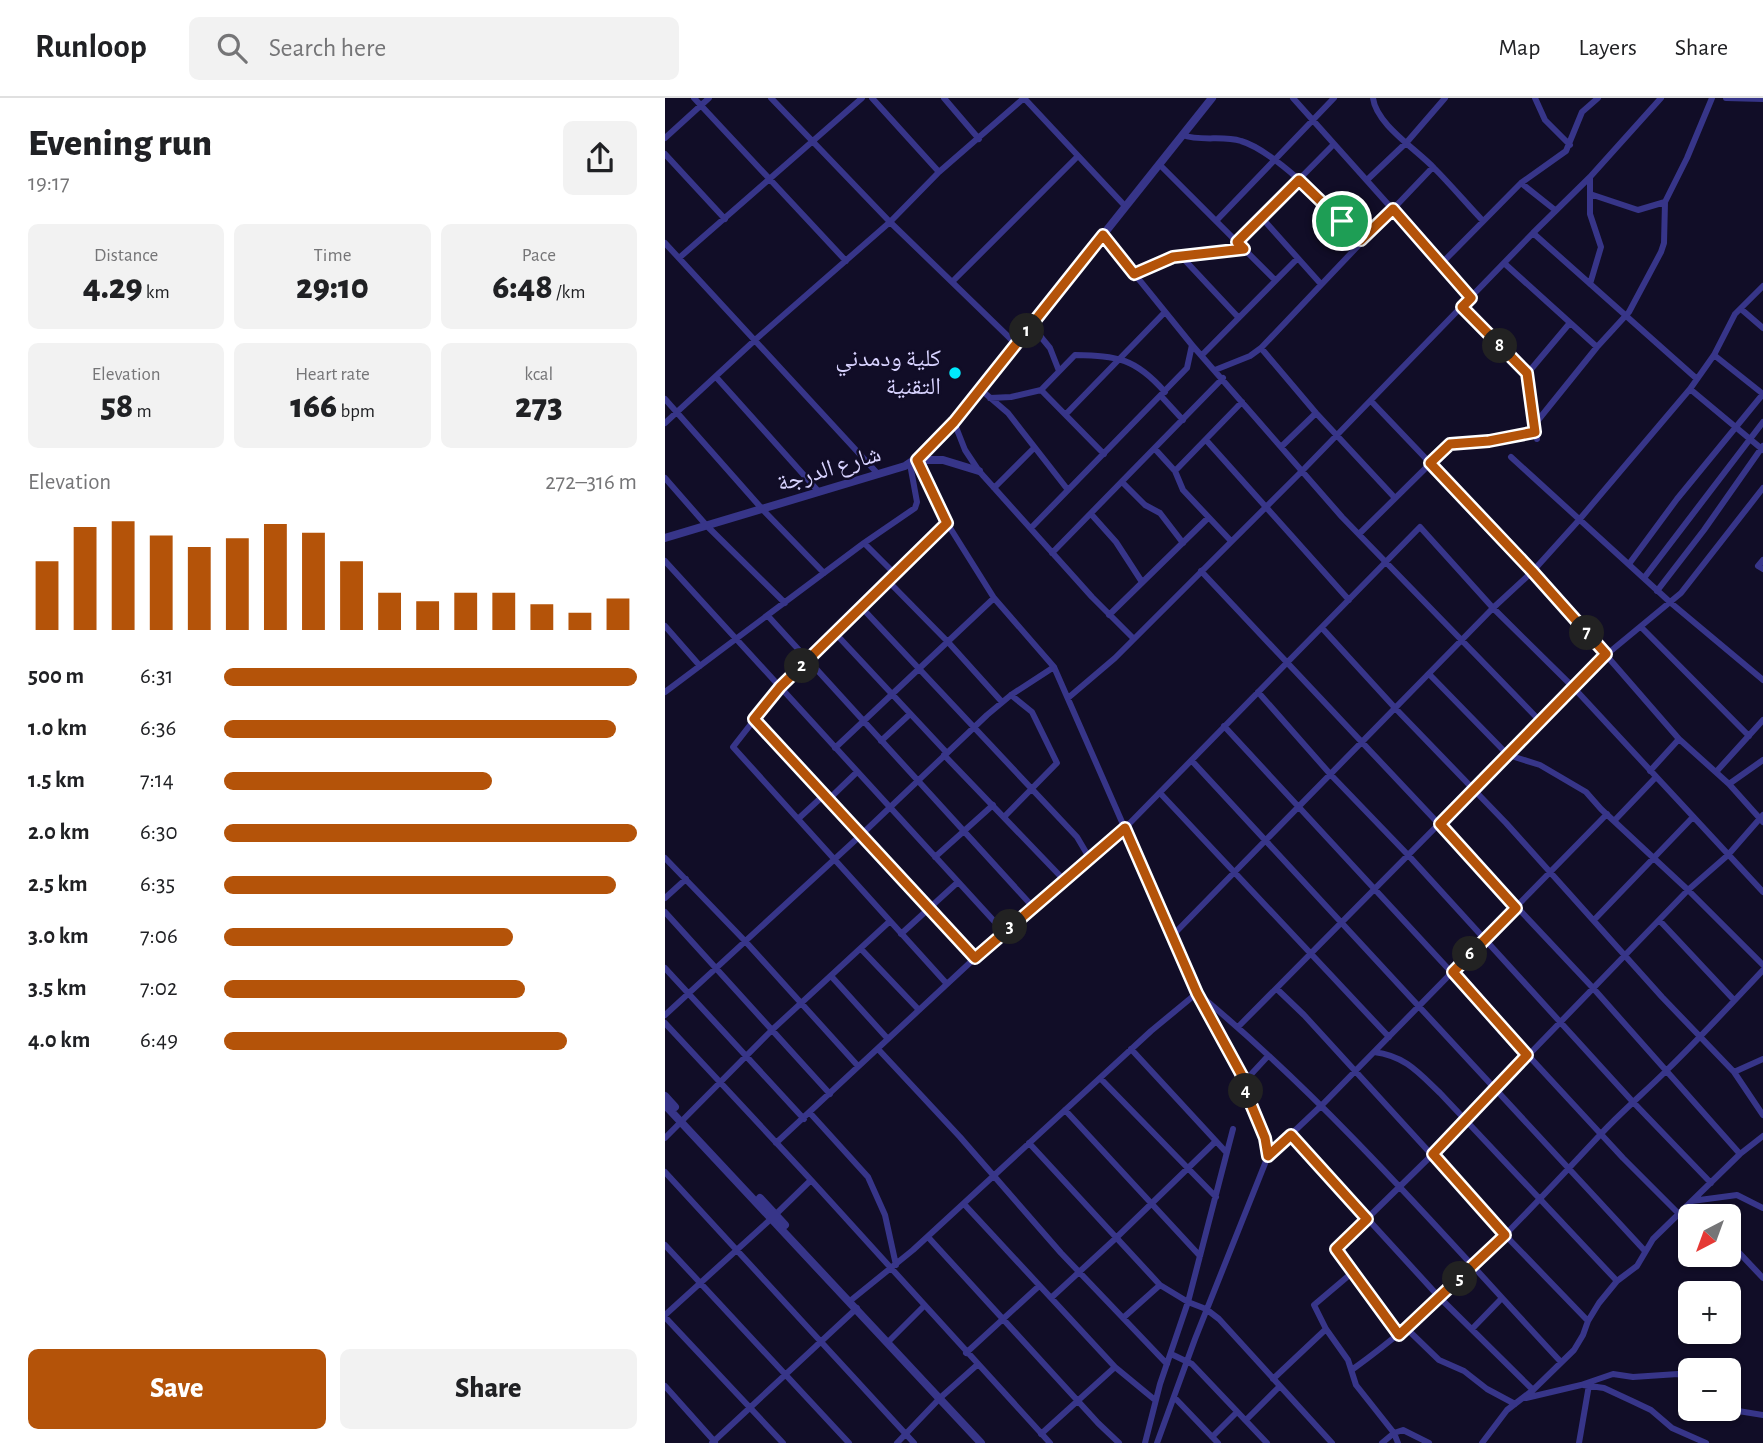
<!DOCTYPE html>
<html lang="en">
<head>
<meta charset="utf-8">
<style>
	body { margin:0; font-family:"Alegreya Sans","Noto Naskh Arabic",sans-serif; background:#f2f2f2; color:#202124; height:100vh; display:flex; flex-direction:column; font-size:26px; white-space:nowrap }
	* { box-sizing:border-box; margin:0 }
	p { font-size:23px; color:#757577 }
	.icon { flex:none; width:38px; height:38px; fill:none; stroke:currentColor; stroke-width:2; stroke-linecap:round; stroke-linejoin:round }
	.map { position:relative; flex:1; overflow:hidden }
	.details { display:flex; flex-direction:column; background:#fff; width:665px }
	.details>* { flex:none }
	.needle { width:46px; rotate:221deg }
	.buttons { position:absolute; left:1013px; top:1106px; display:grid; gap:14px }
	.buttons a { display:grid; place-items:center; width:63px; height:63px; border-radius:10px; background:#fff; box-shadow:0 2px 5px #0004; font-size:35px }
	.pin { position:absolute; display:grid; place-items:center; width:60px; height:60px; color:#fff; margin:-30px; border:4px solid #fff; border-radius:50%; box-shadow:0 2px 7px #0007 }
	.km { position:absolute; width:35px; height:35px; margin:-18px; border-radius:50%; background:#222; color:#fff; font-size:19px; line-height:35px; text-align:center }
	.round { display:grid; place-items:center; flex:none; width:74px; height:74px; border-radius:10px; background:#f2f2f2 }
	.overview { display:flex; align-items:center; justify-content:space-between; height:119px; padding:0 28px }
	h1 { font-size:38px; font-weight:800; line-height:52px }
	.stats { display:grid; grid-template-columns:repeat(3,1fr); gap:10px; height:119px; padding:7px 28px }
	.stats div { display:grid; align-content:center; border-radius:10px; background:#f2f2f2; text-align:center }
	.stats b { font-size:35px; font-weight:800 }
	.stats small { font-size:19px; font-weight:400 }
	.stats p { font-size:19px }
	.chart { height:196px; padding:14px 28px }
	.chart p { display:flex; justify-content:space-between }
	.chart svg { width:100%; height:126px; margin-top:7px; stroke:#b45309; stroke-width:6 }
	.cta { display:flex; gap:14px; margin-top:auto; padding:14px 28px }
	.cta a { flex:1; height:80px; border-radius:10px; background:#b45309; color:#fff; font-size:28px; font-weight:800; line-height:80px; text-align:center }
	.cta a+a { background:#f2f2f2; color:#202124 }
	ul { padding:0 28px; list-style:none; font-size:23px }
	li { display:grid; grid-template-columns:112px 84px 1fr; align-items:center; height:52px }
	li i { height:18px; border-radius:9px; background:#b45309 }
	header { display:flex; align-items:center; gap:42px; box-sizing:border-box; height:98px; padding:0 35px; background:#fff; border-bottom:2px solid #e0e0e0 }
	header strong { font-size:33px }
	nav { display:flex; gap:38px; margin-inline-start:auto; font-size:24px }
	.search { width:490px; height:63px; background:#f2f2f2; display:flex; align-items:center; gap:18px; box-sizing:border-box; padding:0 24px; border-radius:10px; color:#757577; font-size:26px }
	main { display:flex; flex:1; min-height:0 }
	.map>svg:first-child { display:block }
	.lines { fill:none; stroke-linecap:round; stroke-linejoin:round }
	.minor { stroke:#373589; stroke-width:6 }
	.tertiary { stroke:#373589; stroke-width:8 }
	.route-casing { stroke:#fff; stroke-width:14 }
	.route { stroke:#b45309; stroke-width:9 }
	.poi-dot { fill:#00eafe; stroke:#110d27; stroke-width:2.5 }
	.labels { text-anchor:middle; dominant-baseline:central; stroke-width:5; stroke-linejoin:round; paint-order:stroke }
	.poi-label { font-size:24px; fill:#d8d3ff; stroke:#110d27; text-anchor:end }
	.street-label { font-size:24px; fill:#d8d3ff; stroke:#110d27 }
</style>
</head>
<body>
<header>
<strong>Runloop</strong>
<div class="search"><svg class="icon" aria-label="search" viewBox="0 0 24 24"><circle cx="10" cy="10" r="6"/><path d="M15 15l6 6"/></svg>Search here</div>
<nav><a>Map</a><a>Layers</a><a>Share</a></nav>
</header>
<main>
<section class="details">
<div class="overview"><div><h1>Evening run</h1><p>19:17</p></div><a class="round"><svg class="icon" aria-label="share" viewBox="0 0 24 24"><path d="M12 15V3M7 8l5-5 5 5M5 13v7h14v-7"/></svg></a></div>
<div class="stats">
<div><p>Distance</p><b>4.29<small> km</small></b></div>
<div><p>Time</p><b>29:10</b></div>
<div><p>Pace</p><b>6:48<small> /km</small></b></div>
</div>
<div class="stats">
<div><p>Elevation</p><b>58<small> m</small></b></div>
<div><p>Heart rate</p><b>166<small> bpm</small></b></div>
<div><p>kcal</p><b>273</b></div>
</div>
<div class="chart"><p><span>Elevation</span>272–316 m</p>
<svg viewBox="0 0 160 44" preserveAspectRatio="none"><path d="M5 44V20M15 44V8M25 44V6M35 44V11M45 44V15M55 44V12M65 44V7M75 44V10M85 44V20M95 44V31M105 44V34M115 44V31M125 44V31M135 44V35M145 44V38M155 44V33"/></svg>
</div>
<ul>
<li><b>500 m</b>6:31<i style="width:100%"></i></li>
<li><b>1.0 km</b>6:36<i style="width:95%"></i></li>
<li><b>1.5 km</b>7:14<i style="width:65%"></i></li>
<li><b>2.0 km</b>6:30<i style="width:100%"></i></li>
<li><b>2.5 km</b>6:35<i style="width:95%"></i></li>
<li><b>3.0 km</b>7:06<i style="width:70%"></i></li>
<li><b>3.5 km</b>7:02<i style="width:73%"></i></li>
<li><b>4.0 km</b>6:49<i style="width:83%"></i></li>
</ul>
<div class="cta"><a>Save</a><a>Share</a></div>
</section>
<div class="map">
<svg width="1098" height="1345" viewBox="0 0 1098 1345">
	<rect width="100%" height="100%" fill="#110d27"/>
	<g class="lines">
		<path class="minor" d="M29,0L181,163
			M106,0L225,124L351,246
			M207,0L274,74
			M279,0L314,41
			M359,0L460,108
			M628,0L806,199
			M708,0C711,26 751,51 769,70C786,87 801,105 818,123
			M870,0L880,22L905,47
			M1061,0L1098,1
			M517,37C537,44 557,37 576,43C611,53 669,115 696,142
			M0,40L44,0
			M0,56L60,121
			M494,66L610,182
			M925,80V116L936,149L925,186
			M702,82L742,44L780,0
			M856,85L890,112
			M925,96L973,112L1000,104
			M597,120L655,185
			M551,123L669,0
			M868,135L1032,281
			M438,137L527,247L677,419L876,624
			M572,144L669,46
			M0,145L213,376
			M515,157L573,219
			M14,160L197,0
			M839,165L932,249
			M776,166L856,85L901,53L917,14L933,0
			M469,176L508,159L579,151
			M288,183L413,58
			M797,209L862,276L872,341
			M1076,211L1098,230
			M366,227L385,250L394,273
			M596,250L651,315L730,400
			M537,257L632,161
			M1049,257L1098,296
			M550,272L585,258L596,250L768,69
			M862,276L904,226
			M51,279L154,394
			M315,291L343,315L403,392
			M1025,291L1098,352
			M376,292L439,356
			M496,298L518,322
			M325,300L346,299L376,292L410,257C453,258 470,260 500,294
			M0,301L98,412L159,475
			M706,303L868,473L1014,641L1064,686L1098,724
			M401,316L500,214
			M289,324L300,352L314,373L427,499L469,541
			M0,325L90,242L225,124L274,74L359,0
			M870,326L932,249L964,214L996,154L999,145L1000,104L1022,60L1047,0
			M541,342L684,502
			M617,348L651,315
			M490,351L510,373L518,392L566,443
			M846,359L1006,505L1098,582
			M252,362L282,425L329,500L389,569L532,895L580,983
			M510,373L577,304
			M0,380L42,428L120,505
			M457,384L480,407L495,415L518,445
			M329,390L369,350
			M426,416L451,444L477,484
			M282,425L115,589L68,649L282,886
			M366,430L522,270L527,247
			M694,436L785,346L824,343L870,334
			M199,445L231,477
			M387,455L558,280
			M1098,462L1093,468L1098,471
			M0,463L339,834
			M964,466L1012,401L1098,296
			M536,473L928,890L1075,1056
			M979,480L1098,324
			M224,484L283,544L337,604
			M992,493L1039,432L1098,348
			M197,510L412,739L425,761
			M444,517L543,420
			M103,518L368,809
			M0,528L35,568
			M976,529L1084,638
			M657,530L731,611L841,725L997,899L1069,974L1098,1017
			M170,535L282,655
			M765,577L843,657L875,667L921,694L936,711L1023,792L1098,867
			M0,594L199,445L250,410L252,404L245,366
			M593,594L666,677L744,758L968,1004L1046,1085
			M403,600L450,560L638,372L868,135L925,79L996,0
			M89,621L310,860
			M559,628L958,1060L1014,1116L1026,1120
			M216,643L245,616
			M170,650L329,500
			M279,657L400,783
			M527,663L980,1153
			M985,673L1014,641
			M1051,674L1098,622
			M1064,686L1098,662
			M495,695L724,939
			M163,702L192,674
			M339,719L392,665L367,614L346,597
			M133,721L159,697
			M950,722L991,679
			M270,759L328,707
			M0,760L80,843L193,968
			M0,800L21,781
			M0,814L165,996
			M929,822L1028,719
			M995,823L1069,902
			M236,836L293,784
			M507,838L828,510L868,473L914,422L1025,291L1049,257L1070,216L1098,188
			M196,851L254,912
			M0,870L139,1021
			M166,878L223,941
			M613,892L639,917L840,1137L923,1223
			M536,898C668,1008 780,1139 896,1264
			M0,917L197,736L322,617L346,597L389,569
			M0,925L146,1082L385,1345
			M573,929L941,557L1016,495L1098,390
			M213,951L295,1039L396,1155L502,1266
			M466,951L561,1054
			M709,954C740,958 753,974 775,995L952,1183
			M1069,974L1098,961
			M435,980L551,1099
			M400,1012L535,1158
			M145,1015L203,1079L220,1117L231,1167
			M626,1037L775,1200L868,1292
			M0,1040L108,931L224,824
			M111,1045L310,860L460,730L755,429L828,510L909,590L1098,794
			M364,1045L495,1187L523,1204L541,1211L554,1221L667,1345
			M603,1058L600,1040L578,985L603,958
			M0,1074L249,1345
			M1027,1103L1072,1097L1098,1110
			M299,1106L450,1269L490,1302
			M263,1139L433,1325L454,1345
			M1064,1144L1098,1180
			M0,1147L184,1345
			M688,1174L649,1207L661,1231L683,1262L691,1287L729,1335L733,1345
			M386,1200L451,1140L551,1043
			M185,1203L248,1152L486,933L532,895
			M0,1217L107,1120L146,1082
			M0,1219L118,1345
			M458,1220L495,1187
			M741,1230L774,1262L799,1273L822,1291L850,1306
			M807,1231L837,1200
			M734,1236L671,1151L768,1056L1023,792L1063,757L1098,717
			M223,1244L259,1208
			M301,1255L374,1188
			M506,1256L527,1266L602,1345
			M688,1271C780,1205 857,1120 934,1038C955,1015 980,994 1002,972C1035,940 1066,906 1098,872
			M608,1281L661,1231
			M918,1287L939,1290L967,1303L986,1312L1007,1330L1041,1345
			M0,1288L50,1344
			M509,1299L553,1345
			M861,1300L916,1287L948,1276L968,1279L1013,1276L1026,1283
			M1061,1311L1098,1317
			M581,1322L615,1288
			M376,1336L450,1269
			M547,1339L572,1314
			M47,1345L192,1210
			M232,1345L275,1300L312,1267
			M480,1345L495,1286L523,1204L568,1031
			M492,1345L530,1241L603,1058L657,1007L942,716
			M717,1345L729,1335L738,1332L764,1345
			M817,1345L842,1312L868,1292L909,1252L918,1237L923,1223L934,1205L952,1183L972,1168L988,1141L1075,1056L1098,1038
			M914,1345L924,1287"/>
		<path class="tertiary" d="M252,362H278L314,373
			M0,440L240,368L262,353L289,324L547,0
			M0,998L10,1009
			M0,1007L316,1345
			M95,1100L120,1127"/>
	</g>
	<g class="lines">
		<defs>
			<path id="route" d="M634,82L696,142L728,111L806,200L797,209L862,275L870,334L824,343L785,346L765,365L867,473L941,556L775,726L851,810L788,874L862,957L768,1056L840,1137L734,1237L671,1151L702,1121L626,1037L603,1058L600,1040L578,987L580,983L532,895L460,730L310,860L89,621L115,589L282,425L252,362L289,324L438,137L469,176L508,159L579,151L572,144Z"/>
		</defs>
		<use href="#route" class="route-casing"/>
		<use href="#route" class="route"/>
	</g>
	<circle class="poi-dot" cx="290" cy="275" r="7"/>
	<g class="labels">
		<g class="poi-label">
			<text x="276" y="261">كلية ودمدني<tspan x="276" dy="28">التقنية</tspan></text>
		</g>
		<g class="street-label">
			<text transform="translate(164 371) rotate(-17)">شارع الدرجة</text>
		</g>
	</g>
</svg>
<div class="buttons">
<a><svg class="needle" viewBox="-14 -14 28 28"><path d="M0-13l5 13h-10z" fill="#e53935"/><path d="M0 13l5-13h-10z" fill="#757577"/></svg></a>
<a>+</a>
<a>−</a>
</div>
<div class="pin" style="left:677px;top:123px;background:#1e9e55"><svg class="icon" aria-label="arrive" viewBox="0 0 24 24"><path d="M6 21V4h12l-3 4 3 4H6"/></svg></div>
<b class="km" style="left:362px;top:233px">1</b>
<b class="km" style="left:137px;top:568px">2</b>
<b class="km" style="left:345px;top:829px">3</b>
<b class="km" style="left:581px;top:993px">4</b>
<b class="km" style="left:795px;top:1181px">5</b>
<b class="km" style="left:805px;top:856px">6</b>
<b class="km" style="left:922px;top:535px">7</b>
<b class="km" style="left:835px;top:248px">8</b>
</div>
</main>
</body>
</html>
